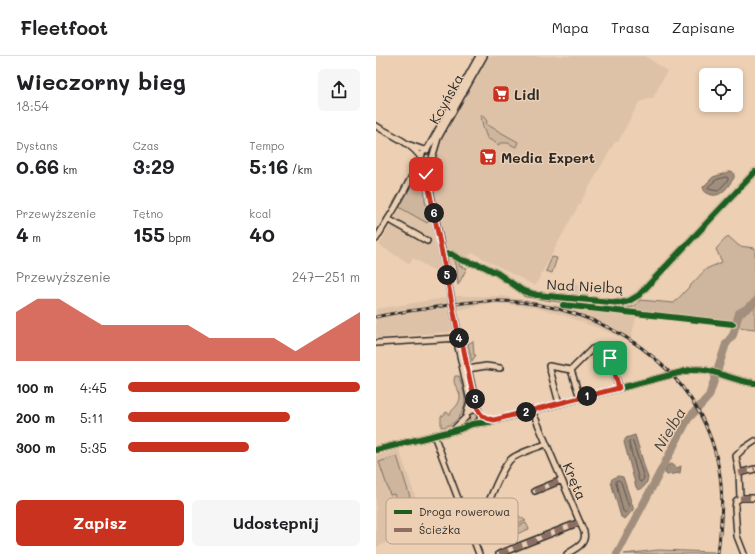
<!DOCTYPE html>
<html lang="pl">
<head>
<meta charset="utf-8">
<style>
	body { margin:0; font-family:Mali,sans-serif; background:#f6f6f6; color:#202124; height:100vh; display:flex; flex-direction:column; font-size:15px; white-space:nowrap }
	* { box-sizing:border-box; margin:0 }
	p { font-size:13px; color:#757577 }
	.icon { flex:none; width:22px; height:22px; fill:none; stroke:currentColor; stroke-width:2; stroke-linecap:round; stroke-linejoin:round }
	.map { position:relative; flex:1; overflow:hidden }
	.drawer { display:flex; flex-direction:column; background:#fff; width:376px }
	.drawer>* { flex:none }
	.buttons { position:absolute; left:323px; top:12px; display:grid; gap:8px }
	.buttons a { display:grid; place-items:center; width:44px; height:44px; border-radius:6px; background:#fff; box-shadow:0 2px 6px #0003; font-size:20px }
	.pin { position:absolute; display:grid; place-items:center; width:34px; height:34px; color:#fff; margin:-17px; border-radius:8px; box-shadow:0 2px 6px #0006 }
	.km { position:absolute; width:20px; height:20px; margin:-10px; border-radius:50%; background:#222; color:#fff; font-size:11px; line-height:20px; text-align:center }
	.round { display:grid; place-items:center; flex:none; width:42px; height:42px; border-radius:6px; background:#f6f6f6 }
	.overview { display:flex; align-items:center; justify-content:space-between; height:68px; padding:0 16px }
	h1 { font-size:22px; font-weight:700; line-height:30px }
	.metrics { display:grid; grid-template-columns:repeat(3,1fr); gap:6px; height:68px; padding:4px 16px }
	.metrics div { display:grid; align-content:center }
	.metrics b { font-size:20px; font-weight:700 }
	.metrics small { font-size:11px; font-weight:400 }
	.metrics p { font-size:11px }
	.chart { height:112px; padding:8px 16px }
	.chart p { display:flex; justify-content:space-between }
	.chart svg { width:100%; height:72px; margin-top:4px; fill:#c8321e; opacity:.7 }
	.cta { display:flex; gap:8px; margin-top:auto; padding:8px 16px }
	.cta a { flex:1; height:46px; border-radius:6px; background:#c8321e; color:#fff; font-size:16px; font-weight:700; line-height:46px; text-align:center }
	.cta a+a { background:#f6f6f6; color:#202124 }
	ul { padding:0 16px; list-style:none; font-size:13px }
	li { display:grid; grid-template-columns:64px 48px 1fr; align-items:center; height:30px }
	li i { height:10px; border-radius:5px; background:#c8321e }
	header { display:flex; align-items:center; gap:24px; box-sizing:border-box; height:56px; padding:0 20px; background:#fff; border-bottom:1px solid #e0e0e0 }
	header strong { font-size:19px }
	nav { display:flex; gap:22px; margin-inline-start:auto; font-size:14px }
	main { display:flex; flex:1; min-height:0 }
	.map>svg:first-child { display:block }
	.built { fill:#ddc2a8 }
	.green { fill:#ceb59d; stroke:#7c7064 }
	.water { fill:#a18e7d; stroke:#72665c }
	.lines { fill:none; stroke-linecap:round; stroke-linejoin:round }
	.shore { stroke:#5a534c; stroke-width:1 }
	.river { stroke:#a18e7d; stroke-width:8 }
	.minor-casing { stroke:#2b2b2b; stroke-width:8 }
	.minor { stroke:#edd0b3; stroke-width:5 }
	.rail-casing { stroke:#2b2b2b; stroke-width:3 }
	.rail { stroke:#edd0b3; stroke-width:1.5; stroke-dasharray:4.5; stroke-linecap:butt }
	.quiet { stroke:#8d6e63; stroke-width:5; stroke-dasharray:10 5; stroke-linecap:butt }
	.cycleway-casing { stroke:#edd0b3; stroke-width:8 }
	.cycleway { stroke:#1b5e20; stroke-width:6 }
	.route-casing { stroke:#fff; stroke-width:8 }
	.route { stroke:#c8321e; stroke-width:5 }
	.labels { text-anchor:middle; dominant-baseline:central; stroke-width:3; stroke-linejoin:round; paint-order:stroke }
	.poi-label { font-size:14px; font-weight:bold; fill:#2b2b2b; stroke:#edd0b3; text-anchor:start }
	.street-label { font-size:14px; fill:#2b2b2b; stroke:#edd0b3 }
	.water-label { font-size:15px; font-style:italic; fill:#484440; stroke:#edd0b3 }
	.key { fill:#edd0b3; stroke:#b39e8a; stroke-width:1 }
	.key-label { font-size:11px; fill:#2b2b2b }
</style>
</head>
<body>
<header>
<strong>Fleetfoot</strong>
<nav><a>Mapa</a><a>Trasa</a><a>Zapisane</a></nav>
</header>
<main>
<section class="drawer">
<div class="overview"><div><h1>Wieczorny bieg</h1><p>18:54</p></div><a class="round"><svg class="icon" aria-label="share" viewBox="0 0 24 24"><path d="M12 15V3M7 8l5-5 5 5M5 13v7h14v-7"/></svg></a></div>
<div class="metrics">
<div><p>Dystans</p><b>0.66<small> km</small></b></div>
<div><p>Czas</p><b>3:29</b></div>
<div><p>Tempo</p><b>5:16<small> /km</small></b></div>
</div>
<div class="metrics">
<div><p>Przewyższenie</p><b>4<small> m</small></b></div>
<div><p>Tętno</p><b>155<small> bpm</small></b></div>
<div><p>kcal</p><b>40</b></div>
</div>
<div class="chart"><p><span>Przewyższenie</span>247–251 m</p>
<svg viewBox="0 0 160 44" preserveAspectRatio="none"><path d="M0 44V14L10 6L20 6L30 14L40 22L50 22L60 22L70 22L80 22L90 30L100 30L110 30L120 30L130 38L140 30L150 22L160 14V44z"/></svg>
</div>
<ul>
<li><b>100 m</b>4:45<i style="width:100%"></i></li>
<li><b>200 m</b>5:11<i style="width:70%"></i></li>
<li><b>300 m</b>5:35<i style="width:52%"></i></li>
</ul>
<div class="cta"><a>Zapisz</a><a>Udostępnij</a></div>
</section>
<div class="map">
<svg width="379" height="498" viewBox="0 0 379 498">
	<rect width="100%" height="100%" fill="#edd0b3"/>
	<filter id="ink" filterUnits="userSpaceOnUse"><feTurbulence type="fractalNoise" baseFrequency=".025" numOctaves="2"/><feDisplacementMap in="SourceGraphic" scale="8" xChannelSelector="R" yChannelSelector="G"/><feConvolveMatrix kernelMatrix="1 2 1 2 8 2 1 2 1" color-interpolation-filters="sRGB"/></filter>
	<g filter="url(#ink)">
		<path class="built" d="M112,0H269L291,15L277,42L263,46L242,86H239L191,170L159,230L97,197L63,218L37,202L34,208L3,189Z
			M173,225L203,228L204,237L171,233Z
			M81,240H126L167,247L261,258L254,286L230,275L187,259L156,251L125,248H109L83,254L82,252L72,253L76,273L74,276L0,282V253Z
			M23,393L50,472L0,491V400Z"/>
		<path class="green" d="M106,59L111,65L110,68L142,86L140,91L132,87H124L123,89L111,82L107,71L105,61Z
			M39,118L48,125L49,145L53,159H52L55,163L51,167L21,150Z
			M352,180L363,190L379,192V273L223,255L253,257L150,241L147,240L145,235L199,245L243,249H250L241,253C244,254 255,251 259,250L264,244L298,247L330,213L346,206L340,193Z
			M176,201L181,202L176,217L170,215Z
			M78,203L84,207L83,210L91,212L82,229C81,223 82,219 81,213L80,214Z
			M97,285L98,299H100L96,305L92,288Z
			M79,320H83C85,328 89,337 89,345C89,358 77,371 65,371V360L68,359L70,356L74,358C76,353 83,350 84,342C85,333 75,330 79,320Z
			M92 361a5 5 0 1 1 10 0a5 5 0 1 1-10 0Z
			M21,400L34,441L32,442V443L25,446L24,443L21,445L18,438L14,439L3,406Z
			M133,453L150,465L134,471L136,478L129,481L126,472L128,471L127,469Z
			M150,467L153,473L138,479L135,473Z
			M282,494L338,496V498H248Z"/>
		<path class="water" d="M356,115L358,119V122C352,130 346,141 336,139C330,137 328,136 327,131L337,121Z
			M259,379L272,422C271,427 268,433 262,434L260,431L248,386L250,382Z
			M296,408L301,412L305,410L304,417L291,419L289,417C290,412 291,409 296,408Z
			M242,420L247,421L257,451V454L249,463L245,461L235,426L236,423Z"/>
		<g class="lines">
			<path class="shore" d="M350,121L352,122V124L342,135L332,133V131L340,124Z
				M254,385L257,386L268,422L265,426L263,425L253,387Z
				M243,424L245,426L253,451L250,457L247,455L240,427V425Z"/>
			<path class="river" d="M241,498L312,363L333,340L350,288L357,279L363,257L372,252L379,246"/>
			<defs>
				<path id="minor" d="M0,70C17,80 41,89 49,109L83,282L87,290L99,344L103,356
					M34,89L51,95
					M45,101L47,96L52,92L103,0
					M53,123L54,109L62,82L108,0
					M12,163L51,185
					M0,183L20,150L43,107L46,104
					M67,198H75L85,204L107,210L121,217L147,235L161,239L245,247L253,245L263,239L379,116
					M0,287L83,282
					M92,313L110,310L124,312
					M195,314L216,293C222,290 229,291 233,298L243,332
					M195,314L204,342
					M183,347L173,310L195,314
					M156,354L208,476C211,488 200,492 191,498
					M92,356L97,353L103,356L105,362L101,367
					M76,375L90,361L94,345L82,291L83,283
					M58,379L103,498
					M0,394L84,373L96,368L113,366L314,314C333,310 358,326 379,327
					M363,417L379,413
					M159,435L186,424
					M364,442H379
					M94,474C110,466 119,420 134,404C141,397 160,392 170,388
					M123,498L204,466
					M368,498L361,480L359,452L360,445L364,442L363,417L360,400L367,393L379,385"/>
			</defs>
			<use href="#minor" class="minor-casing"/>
			<use href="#minor" class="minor"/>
			<defs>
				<path id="rail" d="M0,261C16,257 32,255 48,253C73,249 98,244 123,245C225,247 324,309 343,413C348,442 345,470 342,498"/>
			</defs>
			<use href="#rail" class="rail-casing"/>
			<use href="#rail" class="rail"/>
			<path class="quiet" d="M363,417L379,413
				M159,435L186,424
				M364,442H379
				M123,498L204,466"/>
			<defs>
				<path id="cycleway" d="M67,198H75L85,204L107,210L121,217L147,235L161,239L245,247L253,245L263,239L379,116
					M187,249L357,268
					M0,394L84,373L96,368L113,366L314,314C333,310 358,326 379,327"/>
			</defs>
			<use href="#cycleway" class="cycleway-casing"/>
			<use href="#cycleway" class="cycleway"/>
		</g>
	</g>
	<g class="lines" filter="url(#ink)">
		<defs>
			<path id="route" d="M50,118L83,282L87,290C90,303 97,349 104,357C107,362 113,363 118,364L243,332L234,302"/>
		</defs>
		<use href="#route" class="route-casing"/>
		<use href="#route" class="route"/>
	</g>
	<defs>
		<symbol id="supermarket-square" viewBox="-11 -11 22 22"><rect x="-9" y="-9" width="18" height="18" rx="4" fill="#c8321e" stroke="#edd0b3"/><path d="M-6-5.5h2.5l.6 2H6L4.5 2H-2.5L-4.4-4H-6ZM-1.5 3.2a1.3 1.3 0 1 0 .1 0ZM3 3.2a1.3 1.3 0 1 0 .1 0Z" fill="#fff"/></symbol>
	</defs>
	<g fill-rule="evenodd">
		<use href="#supermarket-square" x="115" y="28" width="20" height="20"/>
		<use href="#supermarket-square" x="102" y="91" width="20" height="20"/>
	</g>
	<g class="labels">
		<g class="poi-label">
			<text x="138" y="38">Lidl</text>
			<text x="125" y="101">Media Expert</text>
		</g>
		<g class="street-label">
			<text transform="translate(70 43) rotate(-61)">Kcyńska</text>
			<text transform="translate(209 230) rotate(3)">Nad Nielbą</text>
			<text transform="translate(199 425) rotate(67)">Kręta</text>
		</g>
		<g class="water-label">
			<text transform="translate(293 373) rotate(-59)">Nielba</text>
		</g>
	</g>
	<rect x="10" y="442" width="132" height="46" rx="6" class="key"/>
	<rect x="18" y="454" width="18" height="4" fill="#1b5e20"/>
	<rect x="18" y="472" width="18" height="4" fill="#8d6e63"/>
	<g class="key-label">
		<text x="43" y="460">Droga rowerowa</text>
		<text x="43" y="478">Ścieżka</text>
	</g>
</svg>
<div class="buttons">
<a><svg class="icon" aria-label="locate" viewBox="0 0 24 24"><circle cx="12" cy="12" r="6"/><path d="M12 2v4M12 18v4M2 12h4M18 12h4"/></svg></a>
</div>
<div class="pin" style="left:234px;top:302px;background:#1e9e55"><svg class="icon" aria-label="arrive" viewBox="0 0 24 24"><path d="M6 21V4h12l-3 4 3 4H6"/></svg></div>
<div class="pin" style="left:50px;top:118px;background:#d93025"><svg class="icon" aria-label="check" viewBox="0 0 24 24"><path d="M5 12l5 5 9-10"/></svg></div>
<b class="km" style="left:211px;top:340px">1</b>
<b class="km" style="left:150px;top:356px">2</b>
<b class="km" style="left:99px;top:343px">3</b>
<b class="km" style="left:83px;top:282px">4</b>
<b class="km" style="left:71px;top:219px">5</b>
<b class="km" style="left:58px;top:157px">6</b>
</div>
</main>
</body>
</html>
